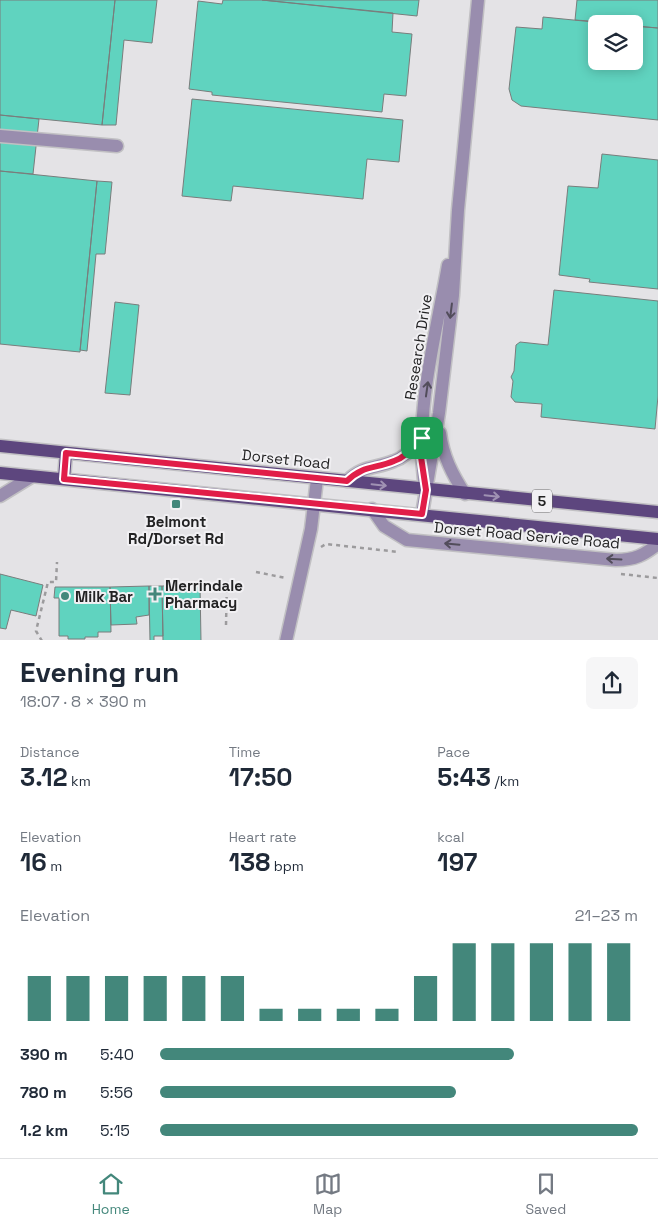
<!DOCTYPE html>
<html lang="en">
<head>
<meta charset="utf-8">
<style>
	body { margin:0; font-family:"Space Grotesk",sans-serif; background:#f6f6f7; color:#1f2937; height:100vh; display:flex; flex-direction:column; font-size:19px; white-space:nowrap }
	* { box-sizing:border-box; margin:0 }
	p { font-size:16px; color:#747a83 }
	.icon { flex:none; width:28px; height:28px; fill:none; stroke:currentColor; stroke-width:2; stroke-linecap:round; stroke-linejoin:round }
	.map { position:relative; height:640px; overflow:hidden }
	.details { display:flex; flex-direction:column; background:#fff; flex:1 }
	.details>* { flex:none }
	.controls { position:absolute; left:588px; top:15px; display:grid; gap:10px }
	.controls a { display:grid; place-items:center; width:55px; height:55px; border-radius:8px; background:#fff; box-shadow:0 2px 12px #0003; font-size:25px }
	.pin { position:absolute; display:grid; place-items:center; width:42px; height:42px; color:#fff; margin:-21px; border-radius:10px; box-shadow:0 2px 8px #0006 }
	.round { display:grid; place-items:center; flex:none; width:52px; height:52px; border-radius:8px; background:#f6f6f7 }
	.overview { display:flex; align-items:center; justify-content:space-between; height:85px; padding:0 20px }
	h1 { font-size:28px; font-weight:700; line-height:38px }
	.figures { display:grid; grid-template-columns:repeat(3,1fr); gap:8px; height:85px; padding:5px 20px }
	.figures div { display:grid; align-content:center }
	.figures b { font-size:25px; font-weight:700 }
	.figures small { font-size:14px; font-weight:400 }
	.figures p { font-size:14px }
	.chart { height:140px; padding:10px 20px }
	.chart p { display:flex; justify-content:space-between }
	.chart svg { width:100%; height:90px; margin-top:5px; stroke:#43877b; stroke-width:6 }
	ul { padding:0 20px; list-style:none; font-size:16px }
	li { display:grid; grid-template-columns:80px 60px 1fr; align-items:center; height:38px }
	li i { height:12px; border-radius:6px; background:#43877b }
	.dock { display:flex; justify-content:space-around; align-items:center; height:70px; border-top:1px solid #e0e1e3; background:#fff; font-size:14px; color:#747a83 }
	.dock a { display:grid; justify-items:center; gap:2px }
	.dock .on { color:#43877b }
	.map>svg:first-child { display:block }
	.building { fill:#60d3bf; stroke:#797d7c }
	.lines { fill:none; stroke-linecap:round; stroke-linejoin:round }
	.minor-casing { stroke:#c1c0c3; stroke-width:15 }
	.major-casing { stroke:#c1c0c3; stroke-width:15 }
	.path { stroke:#9c9b9d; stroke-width:2.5; stroke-dasharray:4 4; stroke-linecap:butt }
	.minor { stroke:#998dae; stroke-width:12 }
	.major { stroke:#5d467e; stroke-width:12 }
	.oneway { stroke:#524d5b }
	.oneway2 { stroke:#a092b3 }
	.route-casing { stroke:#fff; stroke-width:10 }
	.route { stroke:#e11d48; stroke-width:6 }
	.poi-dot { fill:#43877b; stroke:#f1f0f3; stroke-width:2 }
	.labels { text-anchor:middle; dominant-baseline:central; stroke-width:4; stroke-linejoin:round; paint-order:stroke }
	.shield { fill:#f1f0f3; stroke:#606061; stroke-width:1 }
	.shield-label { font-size:14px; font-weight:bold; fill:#222223 }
	.street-label { font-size:15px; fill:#222223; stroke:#f1f0f3 }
	.poi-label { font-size:15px; font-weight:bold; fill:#222223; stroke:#f1f0f3; text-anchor:start }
</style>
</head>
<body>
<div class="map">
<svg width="658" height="641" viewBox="0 0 658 641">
	<rect width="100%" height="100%" fill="#e4e3e6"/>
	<path class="building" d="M0,0H115L102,125L0,115Z
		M115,0H157L152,43L124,40L116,125H102Z
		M223,0H262L393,13L392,32L412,34L406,96L384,94L382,112L212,95V92L189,89L198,1L222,4Z
		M262,0H419L417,16Z
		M577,0H658V28L634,26V24L575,20Z
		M543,17L614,24H596V61H634V26L658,28V120L521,106L512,100L509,89L516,27L542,29Z
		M192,99L403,120L399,162L367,159L363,199L233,186L231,201L182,196Z
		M0,115L39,119L33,174L0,171Z
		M602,154L658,160V289L589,282L590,279L559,275L568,186L598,188Z
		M0,171L97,181L80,352L0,344Z
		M97,181L112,182L105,254H96L87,351L80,350Z
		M554,290L658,301V396L655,429L541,417L542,404L515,402L511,397L513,381L511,377L514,371L516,345L520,342L548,345Z
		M115,302L139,305L130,395L105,393Z
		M0,574L43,585L36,616L11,610L6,629L0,628Z
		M200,585L201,641H163L162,586Z
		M149,586H162L163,636H154V641H150Z
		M149,586V615L136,617L137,624L111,625L110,587Z
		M55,587H110L111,632H98V637H85V639H68V636H59V598H54Z"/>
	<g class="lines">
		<defs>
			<path id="minor" d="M0,136L117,146
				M440,433C443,456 452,474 465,494
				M424,480C415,408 436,335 448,265
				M347,481C363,465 375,469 394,461C406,457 413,447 422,438
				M0,496L31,477
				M372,509L384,526L407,540L616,560C635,560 644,555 658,544
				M422,514L439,413L453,295L458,210L478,0
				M286,641L311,529L317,479"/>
			<path id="major" d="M0,446L658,512
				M0,473L658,539
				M64,479L66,453"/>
		</defs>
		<use href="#minor" class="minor-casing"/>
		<use href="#major" class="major-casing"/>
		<path class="path" d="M321,547L326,544L399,552
			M256,572L286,578
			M621,574L658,578
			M226,625L227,579
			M42,641L36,631L48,582H56L57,562"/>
		<use href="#minor" class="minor"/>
		<use href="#major" class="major"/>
	</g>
	<defs><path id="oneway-shaft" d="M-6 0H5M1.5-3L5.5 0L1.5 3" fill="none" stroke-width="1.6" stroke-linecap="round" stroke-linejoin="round" transform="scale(1.25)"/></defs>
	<g class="oneway">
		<use href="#oneway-shaft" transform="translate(451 311) rotate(97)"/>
		<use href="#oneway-shaft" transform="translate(427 389) rotate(-82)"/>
		<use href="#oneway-shaft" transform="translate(452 544) rotate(-175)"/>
		<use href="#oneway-shaft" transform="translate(614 559) rotate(-177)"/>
	</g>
	<g class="oneway2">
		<use href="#oneway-shaft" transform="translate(379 485) rotate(6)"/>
		<use href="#oneway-shaft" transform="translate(492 496) rotate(6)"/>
	</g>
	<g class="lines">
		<defs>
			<path id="route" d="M422,438L421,457L426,490L422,514L64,479L66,453L347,481C363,465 375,469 394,461C406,457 413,447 422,438Z"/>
		</defs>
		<use href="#route" class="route-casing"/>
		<use href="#route" class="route"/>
	</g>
	<g class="poi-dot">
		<rect x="171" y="499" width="10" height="10" rx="2.5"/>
		<path d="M152.5 586.5h5v5h5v5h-5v5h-5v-5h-5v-5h5z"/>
		<circle cx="65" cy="596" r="5"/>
	</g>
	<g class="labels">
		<rect class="shield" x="532" y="489.5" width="20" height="23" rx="4"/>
		<g class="shield-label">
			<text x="542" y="501">5</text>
		</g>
		<g class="street-label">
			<text transform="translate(418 347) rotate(-81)">Research Drive</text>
			<text transform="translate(286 459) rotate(6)">Dorset Road</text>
			<text transform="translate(527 535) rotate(5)">Dorset Road Service Road</text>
		</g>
		<g class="poi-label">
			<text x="176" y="521" text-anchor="middle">Belmont<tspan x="176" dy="17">Rd/Dorset Rd</tspan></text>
			<text x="165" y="585">Merrindale<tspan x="165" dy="17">Pharmacy</tspan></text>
			<text x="75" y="596">Milk Bar</text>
		</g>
	</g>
</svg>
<div class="controls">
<a><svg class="icon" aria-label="layers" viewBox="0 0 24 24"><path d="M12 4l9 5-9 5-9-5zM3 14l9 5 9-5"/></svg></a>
</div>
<div class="pin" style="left:422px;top:438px;background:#1e9e55"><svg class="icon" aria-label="arrive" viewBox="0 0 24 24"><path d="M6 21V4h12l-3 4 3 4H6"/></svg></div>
</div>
<section class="details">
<div class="overview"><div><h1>Evening run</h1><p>18:07 · 8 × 390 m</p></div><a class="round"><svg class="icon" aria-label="share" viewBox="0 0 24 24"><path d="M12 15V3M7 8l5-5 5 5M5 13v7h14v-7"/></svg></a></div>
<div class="figures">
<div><p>Distance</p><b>3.12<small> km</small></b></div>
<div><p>Time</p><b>17:50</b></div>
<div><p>Pace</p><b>5:43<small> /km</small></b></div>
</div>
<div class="figures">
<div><p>Elevation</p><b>16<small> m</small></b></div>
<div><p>Heart rate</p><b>138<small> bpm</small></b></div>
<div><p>kcal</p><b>197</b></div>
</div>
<div class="chart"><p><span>Elevation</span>21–23 m</p>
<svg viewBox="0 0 160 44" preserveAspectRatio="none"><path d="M5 44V22M15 44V22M25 44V22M35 44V22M45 44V22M55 44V22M65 44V38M75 44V38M85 44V38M95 44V38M105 44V22M115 44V6M125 44V6M135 44V6M145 44V6M155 44V6"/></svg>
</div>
<ul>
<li><b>390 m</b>5:40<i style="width:74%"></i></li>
<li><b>780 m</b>5:56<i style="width:62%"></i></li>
<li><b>1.2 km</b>5:15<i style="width:100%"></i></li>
</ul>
</section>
<nav class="dock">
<a class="on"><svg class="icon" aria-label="home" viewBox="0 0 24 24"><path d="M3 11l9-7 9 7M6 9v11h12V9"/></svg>Home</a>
<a><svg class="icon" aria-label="map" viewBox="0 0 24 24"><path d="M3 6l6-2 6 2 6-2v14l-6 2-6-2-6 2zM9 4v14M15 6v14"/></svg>Map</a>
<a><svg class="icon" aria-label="saved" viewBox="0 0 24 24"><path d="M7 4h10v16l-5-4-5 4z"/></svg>Saved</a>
</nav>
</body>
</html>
